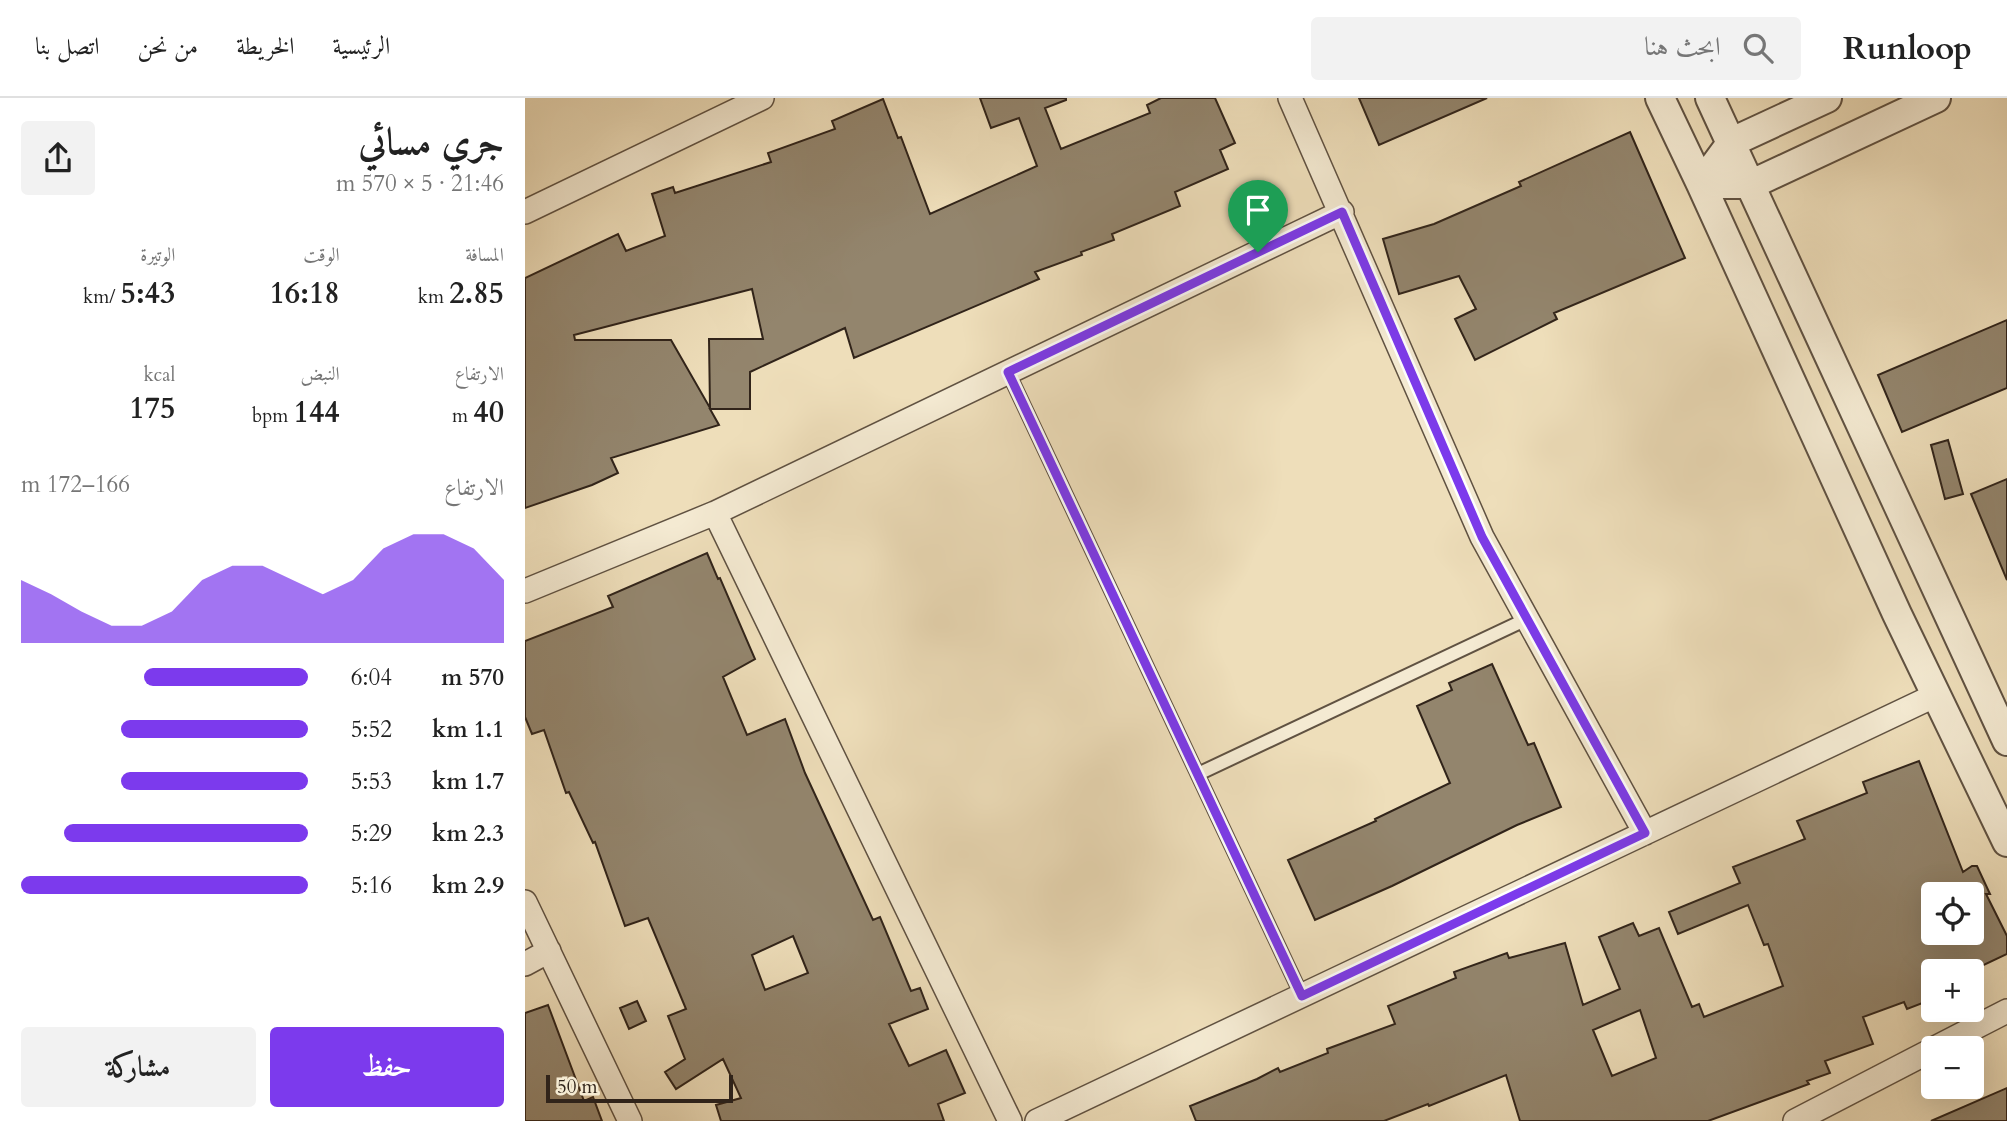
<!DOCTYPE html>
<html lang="ar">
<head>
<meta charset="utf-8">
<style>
	body { margin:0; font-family:Cardo,Amiri,serif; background:#f2f2f2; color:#222; direction:rtl; height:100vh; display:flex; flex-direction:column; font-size:26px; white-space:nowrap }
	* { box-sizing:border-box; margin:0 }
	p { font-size:23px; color:#767676 }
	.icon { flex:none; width:38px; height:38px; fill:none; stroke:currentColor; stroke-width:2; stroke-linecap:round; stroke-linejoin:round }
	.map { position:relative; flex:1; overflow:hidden; direction:ltr }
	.sheet { display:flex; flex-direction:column; background:#fff; width:525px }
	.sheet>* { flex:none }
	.buttons { position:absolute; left:1396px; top:784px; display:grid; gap:14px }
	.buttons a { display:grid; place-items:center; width:63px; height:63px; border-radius:7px; background:#fff; box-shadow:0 7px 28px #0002; font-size:35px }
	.scale { position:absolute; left:21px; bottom:18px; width:187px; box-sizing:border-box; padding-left:7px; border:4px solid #31241a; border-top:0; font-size:19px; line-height:24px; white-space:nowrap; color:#31241a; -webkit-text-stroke:5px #f4ead2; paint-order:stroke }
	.pin { position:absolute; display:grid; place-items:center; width:60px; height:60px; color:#fff; margin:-72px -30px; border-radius:50% 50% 50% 0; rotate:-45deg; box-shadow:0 0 7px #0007 }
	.pin .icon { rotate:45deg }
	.round { display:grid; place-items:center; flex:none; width:74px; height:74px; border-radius:7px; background:#f2f2f2 }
	.overview { display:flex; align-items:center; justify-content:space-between; height:119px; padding:0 21px }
	h1 { font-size:38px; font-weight:800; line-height:52px }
	.figures { display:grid; grid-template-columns:repeat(3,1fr); gap:10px; height:119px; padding:7px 21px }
	.figures div { display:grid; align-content:center }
	.figures b { font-size:30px; font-weight:800 }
	.figures small { font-size:19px; font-weight:400 }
	.figures p { font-size:19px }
	.chart { height:196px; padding:14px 21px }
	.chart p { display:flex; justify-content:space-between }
	.chart svg { width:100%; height:126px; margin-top:7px; fill:#7c3aed; opacity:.7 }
	.button { display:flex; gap:14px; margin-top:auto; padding:14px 21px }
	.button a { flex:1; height:80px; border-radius:7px; background:#7c3aed; color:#fff; font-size:28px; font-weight:800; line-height:80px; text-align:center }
	.button a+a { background:#f2f2f2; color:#222 }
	ul { padding:0 21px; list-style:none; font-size:23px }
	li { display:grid; grid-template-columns:112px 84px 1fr; align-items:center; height:52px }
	li i { height:18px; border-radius:9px; background:#7c3aed }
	header { display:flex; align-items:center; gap:42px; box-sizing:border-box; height:98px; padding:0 35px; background:#fff; border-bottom:2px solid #e0e0e0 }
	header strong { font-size:33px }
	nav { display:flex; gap:38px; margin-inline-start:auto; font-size:24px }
	.search { width:490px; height:63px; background:#f2f2f2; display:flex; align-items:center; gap:18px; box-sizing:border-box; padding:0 24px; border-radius:7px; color:#767676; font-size:26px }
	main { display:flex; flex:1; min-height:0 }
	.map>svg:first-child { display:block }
	.building { fill:#93856d; stroke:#31241a; stroke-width:2; fill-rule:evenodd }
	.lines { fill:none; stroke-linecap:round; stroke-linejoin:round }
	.service-casing { stroke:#605242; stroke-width:16 }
	.minor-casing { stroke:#605242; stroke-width:26 }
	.tertiary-casing { stroke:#605242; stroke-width:32 }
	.service { stroke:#f4ead2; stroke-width:12 }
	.minor { stroke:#f4ead2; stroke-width:23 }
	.tertiary { stroke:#f4ead2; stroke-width:28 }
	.route-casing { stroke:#fff; stroke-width:14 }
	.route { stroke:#7c3aed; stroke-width:9 }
</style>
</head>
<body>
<header>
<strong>Runloop</strong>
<div class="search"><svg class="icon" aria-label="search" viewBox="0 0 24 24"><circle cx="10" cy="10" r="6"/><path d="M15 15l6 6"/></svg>ابحث هنا</div>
<nav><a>الرئيسية</a><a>الخريطة</a><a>من نحن</a><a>اتصل بنا</a></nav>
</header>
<main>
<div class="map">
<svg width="1482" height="1023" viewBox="0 0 1482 1023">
	<rect width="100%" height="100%" fill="#eedeba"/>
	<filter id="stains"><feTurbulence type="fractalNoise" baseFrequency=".00286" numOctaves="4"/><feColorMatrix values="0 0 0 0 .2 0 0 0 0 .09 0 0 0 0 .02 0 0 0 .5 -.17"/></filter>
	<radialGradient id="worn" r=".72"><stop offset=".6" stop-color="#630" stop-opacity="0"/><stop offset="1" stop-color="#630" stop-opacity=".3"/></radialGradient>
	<path class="building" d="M455,0H541V2L520,10L536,51L625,15L622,7L636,0H690L710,45L695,52L703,71L650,94L655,108L587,136L589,142L556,154L557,157L510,174L514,181L329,260L320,230L225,274V311H185L194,327L86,360L93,375L67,387L0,410V180L93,136L101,153L140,138L127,96L148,89L150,95L246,64L243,55L310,31L307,23L358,1L373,40L376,39L405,116L512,68L494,20L466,30ZM227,191L238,241H184L185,310L146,242H50L49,237Z
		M834,0H962L854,47Z
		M1105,34L1160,160L1029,215L1032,221L950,262L930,221L951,211L934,178L874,196L858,141L909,126L996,88L994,84Z
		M1482,222V290L1377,334L1353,277Z
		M1423,342L1438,396L1420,401L1406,347Z
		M1482,381V482L1446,396Z
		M182,455L193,481L195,480L230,561L198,579L222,637L260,621L280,675L348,822L355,819L386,893L395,890L403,911L364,926L384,968L421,952L440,995L413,1006L419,1023H196L191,1007L216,1000L198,961L151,991L140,974L160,961L143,918L161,911L123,820L100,828L70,744L68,745L44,694L41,695L19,632L7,636L0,619V543L88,509L83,498ZM268,838L283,875L240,892L227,857Z
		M967,566L1003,647L1009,645L1036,709L992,727L867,788L790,822L763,762L851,723L850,721L925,685L892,608L927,592L924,585Z
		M1394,663L1438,774L1447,768H1452L1465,796H1461L1482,838V856L1446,873H1398L1408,901L1382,911L1379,904L1338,919L1348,946L1300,963L1305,975L1282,983L1284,986L1183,1023H995L981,977L904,1008L903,1006L859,1023H671L665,1008L732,981L753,970L755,974L803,955L802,951L870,926L863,908L931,880L929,874L982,855L984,860L1040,845L1058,907L1095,891L1074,839L1108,825L1114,838L1134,830L1167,909L1174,906L1179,919L1258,888L1243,846L1239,847L1223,807L1153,836L1144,814L1215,785L1208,769L1280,741L1272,723L1342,695L1338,684ZM1409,796H1447V835H1409ZM1115,912L1131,960L1087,978L1068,932Z
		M112,903L121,923L104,931L95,910Z
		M23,907L59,1003L68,999L77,1023H0V915Z
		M1482,990V1023H1406Z"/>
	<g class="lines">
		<defs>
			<path id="service" d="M483,274L777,898
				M673,676L1002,521"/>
			<path id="minor" d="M765,0L957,439L1120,735
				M0,114L237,0
				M190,415L485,1023
				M0,493L190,415L817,114
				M0,804L105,1023
				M0,866L24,853
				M1410,950L1482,913
				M512,1023L1411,597
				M1270,1023L1409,951"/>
			<path id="tertiary" d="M1135,0L1176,86L1372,516L1482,744
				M1185,0L1482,643
				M1176,86H1227L1411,0
				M1176,86L1207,44L1302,0"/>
		</defs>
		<use href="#service" class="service-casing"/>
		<use href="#minor" class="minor-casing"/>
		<use href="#tertiary" class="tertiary-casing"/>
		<use href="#service" class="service"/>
		<use href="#minor" class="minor"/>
		<use href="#tertiary" class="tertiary"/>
	</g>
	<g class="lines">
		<defs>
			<path id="route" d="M817,114L957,439L1120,735L777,898L483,274Z"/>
		</defs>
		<use href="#route" class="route-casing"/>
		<use href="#route" class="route"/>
	</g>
	<rect width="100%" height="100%" filter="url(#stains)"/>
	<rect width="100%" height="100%" fill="url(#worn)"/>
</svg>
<div class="buttons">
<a><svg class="icon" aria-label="locate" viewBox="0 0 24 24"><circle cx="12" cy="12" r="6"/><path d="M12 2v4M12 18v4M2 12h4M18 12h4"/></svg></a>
<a>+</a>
<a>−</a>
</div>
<div class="scale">50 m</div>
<div class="pin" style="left:733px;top:154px;background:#1e9e55"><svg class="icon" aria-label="arrive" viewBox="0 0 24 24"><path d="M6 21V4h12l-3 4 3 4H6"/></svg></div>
</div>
<section class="sheet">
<div class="overview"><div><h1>جري مسائي</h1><p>21:46 · 5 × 570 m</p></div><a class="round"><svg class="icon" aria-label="share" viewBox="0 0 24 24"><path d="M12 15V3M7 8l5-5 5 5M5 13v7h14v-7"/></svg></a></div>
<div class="figures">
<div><p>المسافة</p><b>2.85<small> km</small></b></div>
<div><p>الوقت</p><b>16:18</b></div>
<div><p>الوتيرة</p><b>5:43<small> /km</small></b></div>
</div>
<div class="figures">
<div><p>الارتفاع</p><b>40<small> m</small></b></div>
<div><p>النبض</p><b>144<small> bpm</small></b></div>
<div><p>kcal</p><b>175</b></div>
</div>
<div class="chart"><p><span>الارتفاع</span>166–172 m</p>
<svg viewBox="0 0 160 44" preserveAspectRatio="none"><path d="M0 44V22L10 27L20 33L30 38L40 38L50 33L60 22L70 17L80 17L90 22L100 27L110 22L120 11L130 6L140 6L150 11L160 22V44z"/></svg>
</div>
<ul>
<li><b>570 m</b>6:04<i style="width:57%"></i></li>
<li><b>1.1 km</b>5:52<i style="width:65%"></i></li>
<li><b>1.7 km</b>5:53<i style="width:65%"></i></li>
<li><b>2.3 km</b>5:29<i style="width:85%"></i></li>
<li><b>2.9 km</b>5:16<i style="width:100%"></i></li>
</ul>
<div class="button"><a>حفظ</a><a>مشاركة</a></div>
</section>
</main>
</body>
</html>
